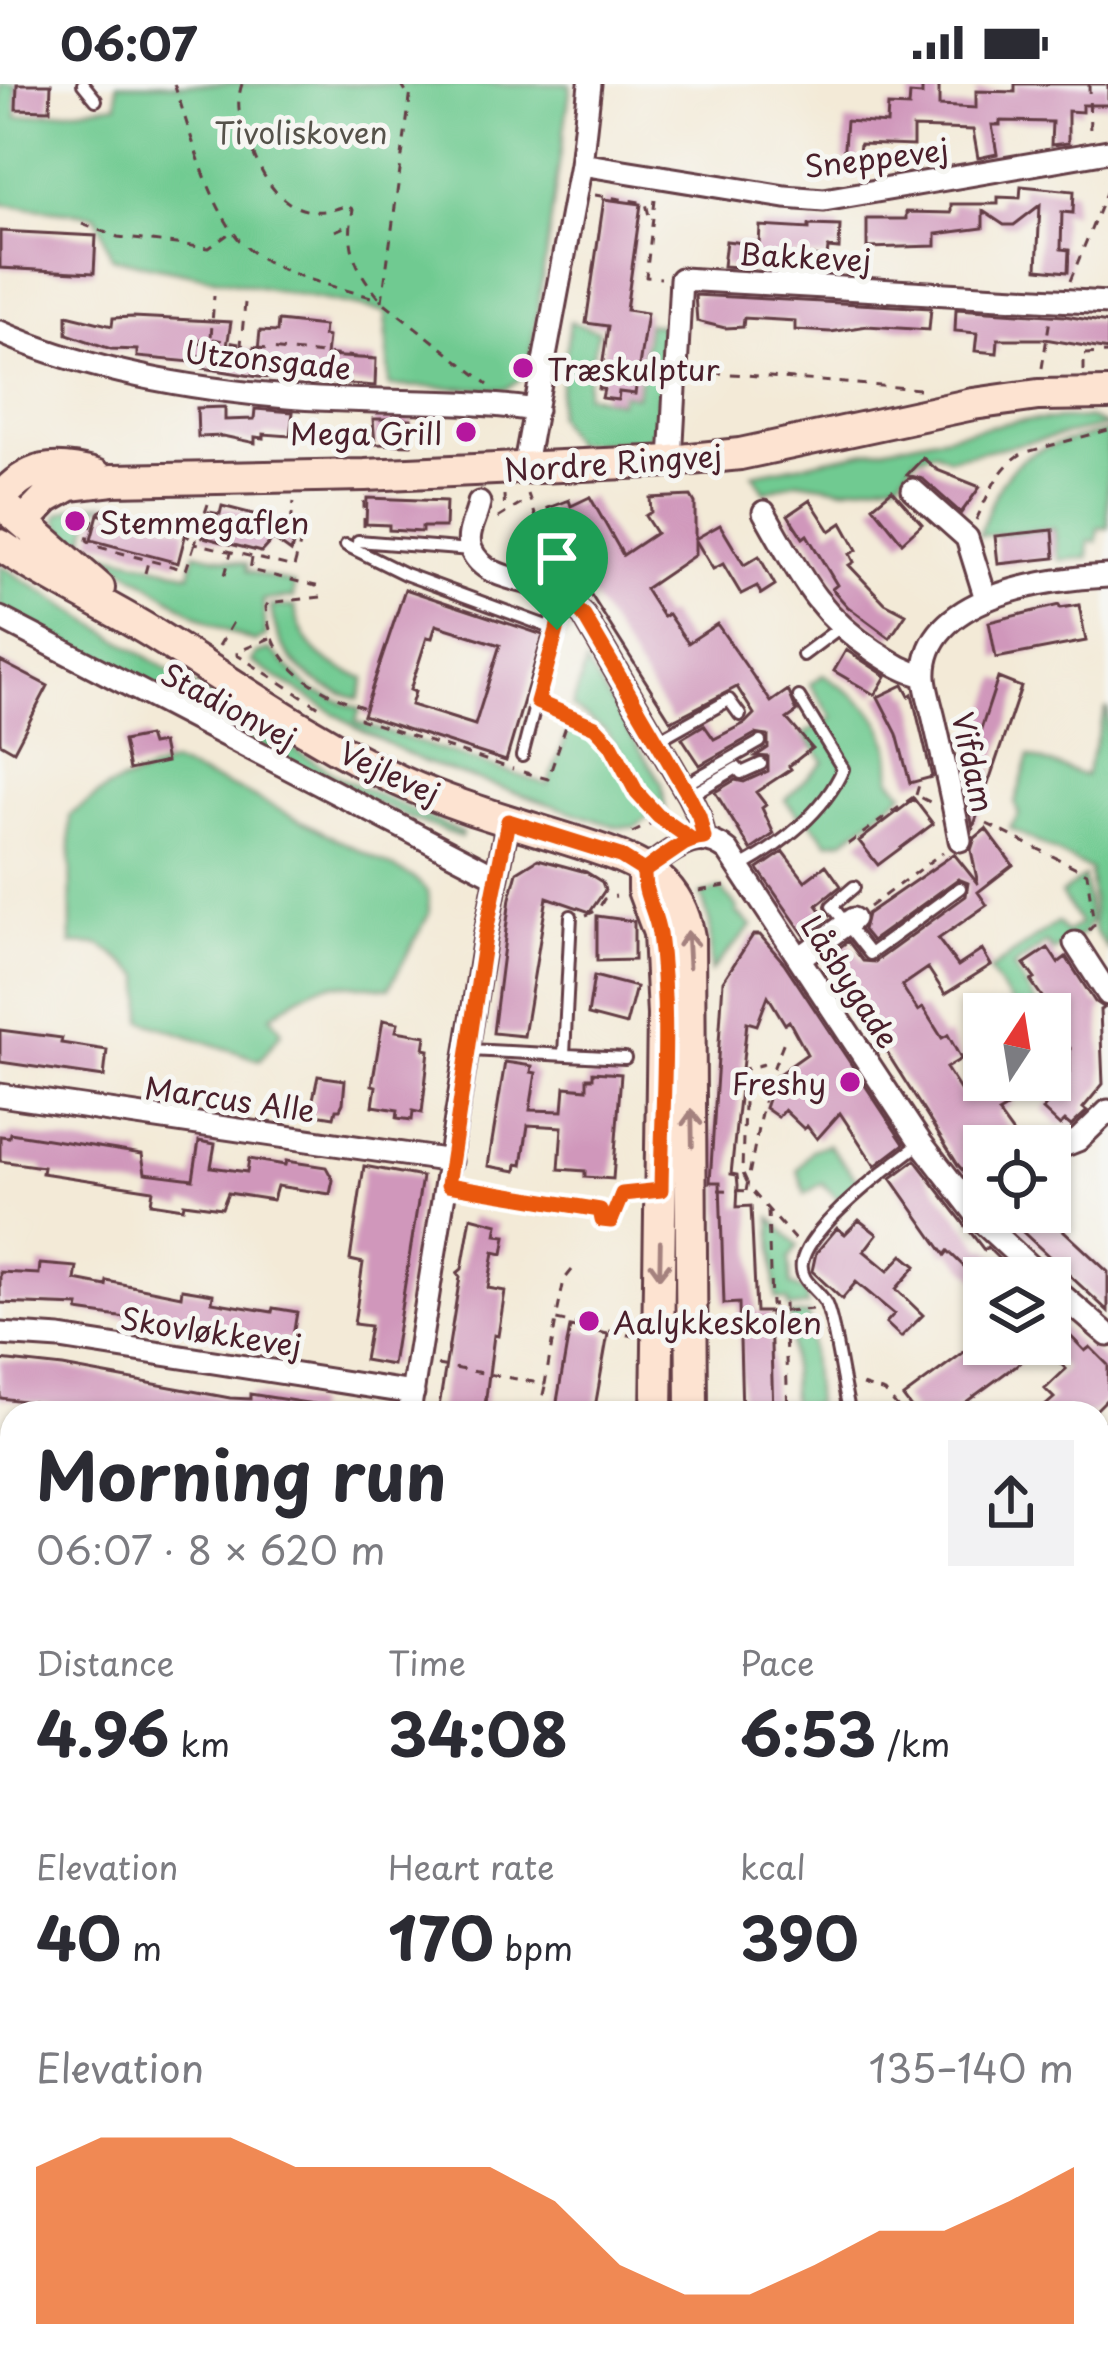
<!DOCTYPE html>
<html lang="en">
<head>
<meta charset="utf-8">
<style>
	body { margin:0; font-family:"Playpen Sans",sans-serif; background:#f2f2f3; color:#2b2b33; height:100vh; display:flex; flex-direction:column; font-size:45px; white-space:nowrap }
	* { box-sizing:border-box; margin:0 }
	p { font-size:39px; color:#7c7c81 }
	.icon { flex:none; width:66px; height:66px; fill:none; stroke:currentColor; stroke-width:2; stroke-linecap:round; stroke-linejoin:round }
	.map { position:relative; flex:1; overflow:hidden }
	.panel { position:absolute; left:0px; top:1317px; width:1110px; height:972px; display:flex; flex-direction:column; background:#fff; border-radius:36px 36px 0 0; box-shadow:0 3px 9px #0004 }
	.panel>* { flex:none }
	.needle { width:78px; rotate:12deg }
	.tools { position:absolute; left:963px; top:909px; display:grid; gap:24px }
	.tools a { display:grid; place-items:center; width:108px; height:108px; border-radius:0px; background:#fff; box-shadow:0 3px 9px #0004; font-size:60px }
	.pin { position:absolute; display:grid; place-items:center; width:102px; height:102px; color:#fff; margin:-123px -51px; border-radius:50% 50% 50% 0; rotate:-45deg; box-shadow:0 0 12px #0007 }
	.pin .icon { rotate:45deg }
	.round { display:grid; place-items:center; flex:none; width:126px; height:126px; border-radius:0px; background:#f2f2f3 }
	.summary { display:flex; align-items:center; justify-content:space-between; height:204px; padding:0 36px }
	h1 { font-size:66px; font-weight:700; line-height:90px }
	.stats { display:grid; grid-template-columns:repeat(3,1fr); gap:18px; height:204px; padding:12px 36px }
	.stats div { display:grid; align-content:center }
	.stats b { font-size:60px; font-weight:700 }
	.stats small { font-size:33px; font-weight:400 }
	.stats p { font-size:33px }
	.chart { height:336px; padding:24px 36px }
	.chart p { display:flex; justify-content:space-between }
	.chart svg { width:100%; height:216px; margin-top:12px; fill:#ea580c; opacity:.7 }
	.status { display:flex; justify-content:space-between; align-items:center; height:84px; padding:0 60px; background:#fff; direction:ltr }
	.status svg { height:33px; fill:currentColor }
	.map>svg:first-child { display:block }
	.green { fill:#70ca91; stroke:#5d745e; stroke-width:3 }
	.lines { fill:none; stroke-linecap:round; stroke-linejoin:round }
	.stream { stroke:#47b7bf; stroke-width:6 }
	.river { stroke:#47b7bf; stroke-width:36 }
	.building { fill:#d097bb; fill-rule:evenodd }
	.service-casing { stroke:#633d45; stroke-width:16 }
	.minor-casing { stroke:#633d45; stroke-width:27 }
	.secondary-casing { stroke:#633d45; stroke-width:36 }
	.path { stroke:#633d45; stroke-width:3; stroke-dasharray:9 9; stroke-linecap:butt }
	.service { stroke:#fff; stroke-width:10 }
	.minor { stroke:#fff; stroke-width:21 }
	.secondary { stroke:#fde3d1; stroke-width:30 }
	.oneway { stroke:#a4817e }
	.route-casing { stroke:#fff; stroke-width:24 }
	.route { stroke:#ea580c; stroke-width:15 }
	.poi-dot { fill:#b5179e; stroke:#f6f6f2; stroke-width:4.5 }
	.labels { text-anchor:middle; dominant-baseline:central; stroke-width:10; stroke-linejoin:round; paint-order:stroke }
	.park-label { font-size:30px; fill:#55524a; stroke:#f6f6f2 }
	.street-label { font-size:30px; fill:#4a1f2b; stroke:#f6f6f2 }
	.poi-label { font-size:30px; fill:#4a1f2b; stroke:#f6f6f2; text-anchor:start }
</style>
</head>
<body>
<div class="status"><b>06:07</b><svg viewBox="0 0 49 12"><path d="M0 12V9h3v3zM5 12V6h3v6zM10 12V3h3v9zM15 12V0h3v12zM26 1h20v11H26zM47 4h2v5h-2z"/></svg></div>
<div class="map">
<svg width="1108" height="2289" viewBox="0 0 1108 2289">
	<rect width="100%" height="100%" fill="#f6f6f2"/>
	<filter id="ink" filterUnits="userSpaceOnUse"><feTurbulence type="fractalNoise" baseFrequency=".00833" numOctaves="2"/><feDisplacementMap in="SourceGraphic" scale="24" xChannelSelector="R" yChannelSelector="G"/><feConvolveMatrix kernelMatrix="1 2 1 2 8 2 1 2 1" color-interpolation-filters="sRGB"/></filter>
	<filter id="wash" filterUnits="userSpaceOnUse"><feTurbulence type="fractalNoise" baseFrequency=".004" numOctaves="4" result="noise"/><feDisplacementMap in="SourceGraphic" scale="48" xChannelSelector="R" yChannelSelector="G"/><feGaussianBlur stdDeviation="2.7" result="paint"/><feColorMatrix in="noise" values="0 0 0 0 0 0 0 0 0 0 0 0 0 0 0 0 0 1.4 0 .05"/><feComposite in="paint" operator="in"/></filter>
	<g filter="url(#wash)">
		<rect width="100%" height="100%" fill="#f3ead7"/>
		<path class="green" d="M0,0H16L17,33L117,20V0H571L529,283L519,297L506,305L389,302L386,228L112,174L96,131L0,120Z
			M570,238L598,247L585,310L619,318L622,310L637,312L648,239L663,242L657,340L648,356L572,360L556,332Z
			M1088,334L1108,342L949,374L935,367L916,373L899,395L842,404L797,397L765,408L753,390L1016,337Z
			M1108,348V444H1098L1097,458L1089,457L1088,474L1059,476L1054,444L979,452C1007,368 1024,366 1108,348Z
			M106,419L93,429L84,456L102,468L190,490L195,468L247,480V487L294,500L293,514L263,516L266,552L254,558L212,541L103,471L101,477L68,452L57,435L59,430L81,421Z
			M0,481L339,693L462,749L461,753L412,735L328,697L0,523Z
			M271,522L295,523C301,563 328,583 365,594L359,615C311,603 276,573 271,522Z
			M270,566L313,607L360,625L356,637L359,639L548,701L572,637C611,650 626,697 648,727L647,735L635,743H617L424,678L356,643L252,578L256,570Z
			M586,580L662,700L666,732L605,646L572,623Z
			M823,591C868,620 894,636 891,695L904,709L844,756L828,758L804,730L800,733L785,716L824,677L804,650L833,634L810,600Z
			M1106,625H1108V866L1094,846L1090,786L1010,744L1019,731L1015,719L1029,672L1085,692Z
			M171,679L246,709L414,794L428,808L429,830L389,904C325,898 324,893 271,932L282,948L260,976L143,937L142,892L101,861L71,860L70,731L108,704Z
			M1084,793L1090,838L1084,849L1054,867L1046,859L1013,883L1043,930H1019L989,887L1058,838L1066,849L1080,840L1061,810Z
			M722,805L738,825L736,828L752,842L711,887L710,840L701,810Z
			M828,1060L860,1099L842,1119L822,1099L805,1110L798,1086L812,1066Z
			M771,1134L798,1162L789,1175L791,1201L806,1209L807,1222L788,1224V1217L776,1215Z
			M808,1230L815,1319L792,1329L790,1232Z
			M0,1867L12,1869V2277H257L264,2289H0Z"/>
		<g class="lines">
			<path class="stream" d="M244,2289L267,2277"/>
			<path class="river" d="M0,1837L12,1840
				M280,2277L289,2289"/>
		</g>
		<g id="blocks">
			<path class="building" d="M17,0H51L50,26L16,25Z
				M1015,0H1108V21H1082V28L1068,27V59L1051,61L1052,38L1000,37V41H992L997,70L978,74L973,46L913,44V62L860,60L858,76H843L846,37L887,40L888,22L909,23L910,10L922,11V3L939,2V22L976,24V7L1015,8Z
				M1021,102L1074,107L1073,129L1062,128L1061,165L1069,166L1068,188L1037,185L1040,121L1014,141H1004L983,127V144L936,150V162L867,164V135H906V128L951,129V120H998V113L1020,114Z
				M604,115L641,120L626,226L647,229L635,310L619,308L618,316L602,314L604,305H599L608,242L586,239Z
				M809,141L840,142L839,165L828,164L827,173L791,171V177L739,175L738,183L723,182L726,157L759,161L760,142L809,145Z
				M0,147L96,152L94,189L0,184Z
				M695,211L931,224L929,246L867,242L831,248L795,246V237L744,234L743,243L725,244L697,237Z
				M956,225L1065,232L1108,239V266L1045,255H998L997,269L975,267L977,249L955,247Z
				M67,231L112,242L113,234L133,233L231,238L227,262L258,267L260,247L277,248L278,237L324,242L323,252L328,253L326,272L376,275L375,302L258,293L203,284V279L137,273V266L111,265L67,250Z
				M225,323V336L254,335L255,325L293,328L290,352L264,350V354L255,353V359L223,352L198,353L197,324Z
				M373,335H411V361L375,360Z
				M923,374L937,386L980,403L961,429L923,395L907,391Z
				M892,406L922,440L902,458L873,422Z
				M691,412L695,419V471L645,505L663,533L668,530L688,559L717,540L771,618L788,606L797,628L787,635L812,664L789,682L791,685L756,708L766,721L762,724L774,750L751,766L715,708L735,696L744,698L768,687V673L756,672L768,664V652L755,650L700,681L682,654L704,641L714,655L745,639L754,630L737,603L671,637L567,473L548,424L569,416L571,422L590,413L623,471L656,449L645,432L651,428L650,414Z
				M367,414L446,417L445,443H422V448L389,446V441L366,440Z
				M810,416L830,447L842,439L857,466L850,470L854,478L849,481L885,519L906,530L890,554L848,523L832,505L837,501L807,451L803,454L788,431Z
				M222,422L288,439L286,447L296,450L291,468L273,455L261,468L203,453L209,428L220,430Z
				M111,425L187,445L178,479L91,456L98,430L108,433Z
				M720,441L744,481L759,472L775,501L761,510L757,502L741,510L723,480L713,485L695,455Z
				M1053,446L1055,474L998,480L995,452Z
				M405,505L543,551L506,677L363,631ZM436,541L500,561L475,641L411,621L415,608L410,606L427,553L432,554Z
				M1059,521L1060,524L1079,521L1086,557L996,574L989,538Z
				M846,566L886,592L875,611L834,587Z
				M0,577L48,602L14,667L0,659Z
				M998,594L1021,603L973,744L964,697Z
				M903,601L909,612L912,610L932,693L910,699L897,650L878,613Z
				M148,652L151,661L162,659L166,678L129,686L123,657Z
				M914,715L933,740L878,781L859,757Z
				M986,745L1013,781L978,808L987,821L938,855L958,882L982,866L991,881L945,910L928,884L902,902L918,927L923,924L942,954L948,951L961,975L946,984L964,1012L993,996L1013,1020L998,1029L1022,1062H984V1111L958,1081L853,915L823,876L848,857L863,877L875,878L966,812L968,799L958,795L872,857L863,846L867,830L954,770L978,800L971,766L975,754Z
				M783,768L805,797L826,781L841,802L817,821L827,835L805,852L758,785Z
				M538,775L586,788L602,798L605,806L590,828L547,813L524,952L493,949L510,814L517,788Z
				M597,832L634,837V876L597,877Z
				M753,851H760L784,879L904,1060L875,1082L840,1029L817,1055L807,1042L804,1045L784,1026L778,1033L765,1024L776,992L807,970L789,937L785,940L768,912L757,941L747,938L731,1090L737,1091L738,1101L737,1123L751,1122L756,1228H770L773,1329H742L739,1219L724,1220L720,1098H710L723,897Z
				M1048,864L1058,879L1066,873L1095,918L1104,924L1100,926L1103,1000L1083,1024L1087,1027L1071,1042L1065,1037L1060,1042L1043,1026L1070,988V964L1058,948L1064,944L1031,897L1035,895L1024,880Z
				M594,892L636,903L626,941L588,931Z
				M383,936L398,939L396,947L426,952L424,965L429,966L422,1029L413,1027L412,1036L397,1034L398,1026L373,1022L376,1002L372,1001Z
				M0,946L62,954L61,959L107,966L104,993L0,978Z
				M505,978L532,982L531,988L536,989L530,1026L563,1027L565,1003L587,1005V994H593V988L621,990L613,1095L585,1093V1087L559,1085L562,1043L528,1041L522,1081L517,1080L516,1087L488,1082Z
				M318,992L345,996L343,1019L340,1025H336L334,1033L310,1029Z
				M10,1049L142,1070L145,1089L193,1095L199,1057L215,1060L211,1083L247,1088L249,1075L285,1081L286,1077L326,1083L333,1096L330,1110L277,1102L273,1116L228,1109L222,1124L184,1119L183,1124L151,1119L153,1106L42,1089L43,1083L0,1077V1052L9,1053Z
				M915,1076L984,1166L987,1163L1018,1194H984V1202L948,1167L945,1171L891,1094Z
				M364,1082L422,1093L392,1281L364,1276L370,1242L354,1240L363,1179L350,1176Z
				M1020,1128H1053L1066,1140L1062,1145L1108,1188V1227L1011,1137Z
				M471,1133L498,1140L496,1151L506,1152L503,1170L494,1168L488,1204L505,1207L498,1252L494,1251L484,1329H438L460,1193L457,1189L462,1185Z
				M859,1136L877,1150L864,1167L888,1187L903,1171L916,1182L896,1205L923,1231L901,1253L886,1239L894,1230L856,1198L842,1215L812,1187L816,1169L837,1144L845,1150Z
				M40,1180L77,1183L75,1196L106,1202L107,1197L181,1212L182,1205L213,1210L212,1218L272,1228L273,1224L297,1228L292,1258L280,1255L279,1260L214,1250L215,1242L178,1235L177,1240L154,1238L78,1227L79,1222L0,1219V1188L39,1190Z
				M1050,1231L1085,1267L1090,1263L1108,1281V1314L1093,1329H1037L1054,1314L1045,1305L1066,1285L1050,1269Z
				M570,1243L608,1250L594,1329H555Z
				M975,1260H1045L951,1329H915L903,1313Z
				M0,1276L63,1283L230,1314L250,1315V1310L314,1320L313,1329H159L119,1322L118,1329L0,1314Z"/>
		</g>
	</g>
	<g filter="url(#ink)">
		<use href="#blocks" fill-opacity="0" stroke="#633d45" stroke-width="3"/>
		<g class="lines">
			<defs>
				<path id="service" d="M83,0L96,16
					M358,457L471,466
					M346,461L405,490L557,546
					M803,571L839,544
					M656,657L729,616L740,631
					M522,672L563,514
					M683,702L760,658
					M689,712L737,684L741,689L761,680
					M741,783C780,762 825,727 843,685L799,613
					M854,803L832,822L870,870L960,804
					M470,966L625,974
					M564,971L571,832
					M448,1101L600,1126
					M850,1329C842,1302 835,1238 825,1218C818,1205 799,1197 802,1179C808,1143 891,1081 921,1059
					M1098,1345L1108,1344
					M1098,1427L1108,1436
					M453,2280L474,2286L486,2277"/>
				<path id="minor" d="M581,80L785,113L824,116L1108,67
					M0,248C87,287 192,305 287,313C370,320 453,314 536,326
					M671,377L681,195L1108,219
					M524,385L581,80L590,0
					M913,406L967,454L986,515
					M479,419C477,434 465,449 471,465C484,497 530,495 555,507C567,513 575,523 584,532L689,712L699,732L704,754
					M764,428C798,487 815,528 874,567C891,578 905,588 925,592
					M0,534L496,792
					M960,756C953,717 944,678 935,639C932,624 926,608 925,594C921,512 1049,494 1108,492
					M643,787C671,768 697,741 728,767L921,1059L983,1139L1042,1194
					M1075,859L1108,910
					M801,873L853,835
					M0,1011L451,1077
					M1050,1067L1078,1056L1108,1027
					M1050,1201L1108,1251
					M0,1250L60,1254L413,1309
					M409,1329L485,853L508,737
					M0,1548L12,1550
					M1098,1613L1108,1592
					M1098,1636L1108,1640
					M1098,2050L1108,2037
					M867,2277L888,2289
					M645,2289L654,2277
					M911,2289L920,2277"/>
				<path id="secondary" d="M0,415C28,382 54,379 96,391
					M0,418L99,504
					M24,438L47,414L70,401L113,396L365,391L671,377L740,370L973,320L1038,311L1108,310
					M0,461C50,495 106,520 157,552C237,602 314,657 400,697C463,726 532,743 598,765C647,781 680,800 689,853L692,1329
					M643,787V806L659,849L663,931L657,1329
					M536,2289L542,2277
					M575,2289L582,2277"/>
			</defs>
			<use href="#service" class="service-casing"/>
			<use href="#minor" class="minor-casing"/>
			<use href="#secondary" class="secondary-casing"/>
			<path class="path" d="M174,0C190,45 212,138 251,167C287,194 339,203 381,216
				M242,0C234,24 242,40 251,63C267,108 296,142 347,121L353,126C345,165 357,188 382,217L488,300
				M401,0L411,17
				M1089,0L1090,50
				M595,111L646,119L650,136
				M655,116L646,193L661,194
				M82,140L118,153L209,164L231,148
				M335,147L349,141
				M1070,197L1108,104
				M382,217L412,0
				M245,219L241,261L257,264L255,287
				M213,255L239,260
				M257,264L379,275
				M199,279L201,255L211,254L214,212
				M1042,284L1050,235
				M695,287L919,305
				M1084,287V270L1108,269
				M528,410L541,448L533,480
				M504,411L505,430
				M208,420L195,459L294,483L303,449L290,445L294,418
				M106,424L94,431L87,456L95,462L186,486L195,459L183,448L184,421
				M182,434L202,439
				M498,434L526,417
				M976,436C989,410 997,384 1023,369L1108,346
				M364,443V417
				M252,474L250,486L324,504
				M145,489L148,478
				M225,491L231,469
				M321,513L268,519L266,523C271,582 310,604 362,623L360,635L513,685
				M270,554L237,568V571L324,626
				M219,562L233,538
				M553,623C568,629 585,635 597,645C629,673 631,714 674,744
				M523,688L548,695L570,630
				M916,711L919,701L925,700
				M987,740L1087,789L1094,841L1088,847
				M632,749L650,740L656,730
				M848,760L916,711L930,718
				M699,807L725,802
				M869,823L943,768
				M586,831L598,826L604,815L616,812
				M747,1098L742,1087L745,985L764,980
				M718,1106L752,1107L795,1156
				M746,1107L766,1003L784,957
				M617,1122L622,1110L635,1108
				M768,1126L771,1221L784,1220L788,1329
				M572,1186L564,1196L556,1236L634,1252
				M786,1227L813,1225
				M437,1281L545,1300L556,1236
				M862,1301L885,1308L902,1329
				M539,1329L545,1302
				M805,1329L833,1327
				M1098,1458L1108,1462
				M0,1879L12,1884
				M242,2277L250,2289"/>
			<use href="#service" class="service"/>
			<use href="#minor" class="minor"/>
			<use href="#secondary" class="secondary"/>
		</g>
		<defs><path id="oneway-shaft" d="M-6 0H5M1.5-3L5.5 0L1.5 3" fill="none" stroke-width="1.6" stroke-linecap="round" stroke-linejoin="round" transform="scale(3)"/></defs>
		<g class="oneway">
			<use href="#oneway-shaft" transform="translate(688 865) rotate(-93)"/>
			<use href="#oneway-shaft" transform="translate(692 1044) rotate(-91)"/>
			<use href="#oneway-shaft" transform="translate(660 1176) rotate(91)"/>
		</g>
	</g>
	<g class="lines" filter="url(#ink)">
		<defs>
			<path id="route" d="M557,546L537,618L595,643L611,660L637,709L658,732L691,755L644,787L620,772L508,737L485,853L448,1101L600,1126L602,1136L611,1137L622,1110L661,1106C662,1022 670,934 659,850C656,827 643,811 644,787C662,774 681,756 704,754L699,732L689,712L584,532L563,511L557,546"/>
		</defs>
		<use href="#route" class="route-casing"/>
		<use href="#route" class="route"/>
	</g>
	<g class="poi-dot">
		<circle cx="523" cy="284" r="12"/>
		<circle cx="466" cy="348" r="12"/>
		<circle cx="75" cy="437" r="12"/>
		<circle cx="850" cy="998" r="12"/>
		<circle cx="589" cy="1237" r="12"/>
	</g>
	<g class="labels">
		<g class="park-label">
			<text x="301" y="47">Tivoliskoven</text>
		</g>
		<g class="street-label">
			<text transform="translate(876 73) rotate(-7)">Sneppevej</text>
			<text transform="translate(805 172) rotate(3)">Bakkevej</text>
			<text transform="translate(268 275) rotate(6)">Utzonsgade</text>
			<text transform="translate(613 378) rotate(-4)">Nordre Ringvej</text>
			<text transform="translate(229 621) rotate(28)">Stadionvej</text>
			<text transform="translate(974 678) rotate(78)">Vifdam</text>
			<text transform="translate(390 688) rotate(25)">Vejlevej</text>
			<text transform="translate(851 897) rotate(57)">Låsbygade</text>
			<text transform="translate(230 1014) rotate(8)">Marcus Alle</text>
			<text transform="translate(211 1247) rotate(9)">Skovløkkevej</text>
		</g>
		<g class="poi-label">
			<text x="547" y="284">Træskulptur</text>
			<text x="442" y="348" text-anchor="end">Mega Grill</text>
			<text x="99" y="437">Stemmegaflen</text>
			<text x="826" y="998" text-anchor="end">Freshy</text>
			<text x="613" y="1237">Aalykkeskolen</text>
		</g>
	</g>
</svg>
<div class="tools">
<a><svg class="needle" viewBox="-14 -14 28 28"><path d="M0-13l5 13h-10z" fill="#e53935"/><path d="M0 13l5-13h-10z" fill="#7c7c81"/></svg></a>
<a><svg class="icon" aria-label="locate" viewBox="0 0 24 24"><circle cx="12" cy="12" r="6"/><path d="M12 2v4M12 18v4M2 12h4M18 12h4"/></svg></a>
<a><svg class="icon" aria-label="layers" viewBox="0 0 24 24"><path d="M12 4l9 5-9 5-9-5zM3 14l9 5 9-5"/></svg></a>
</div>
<div class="pin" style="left:557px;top:546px;background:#1e9e55"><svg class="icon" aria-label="arrive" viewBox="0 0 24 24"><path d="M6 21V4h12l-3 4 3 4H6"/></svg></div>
<section class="panel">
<div class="summary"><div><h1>Morning run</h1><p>06:07 · 8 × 620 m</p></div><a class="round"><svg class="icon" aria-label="share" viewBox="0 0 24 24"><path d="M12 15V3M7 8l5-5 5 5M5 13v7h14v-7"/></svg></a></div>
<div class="stats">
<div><p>Distance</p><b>4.96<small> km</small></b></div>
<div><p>Time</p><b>34:08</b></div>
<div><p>Pace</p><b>6:53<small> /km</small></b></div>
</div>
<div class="stats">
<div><p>Elevation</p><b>40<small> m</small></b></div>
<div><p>Heart rate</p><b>170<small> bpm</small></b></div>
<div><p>kcal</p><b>390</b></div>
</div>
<div class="chart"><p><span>Elevation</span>135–140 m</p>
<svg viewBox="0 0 160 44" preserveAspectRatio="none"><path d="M0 44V12L10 6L20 6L30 6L40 12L50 12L60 12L70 12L80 19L90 32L100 38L110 38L120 32L130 25L140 25L150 19L160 12V44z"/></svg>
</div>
</section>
</div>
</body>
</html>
